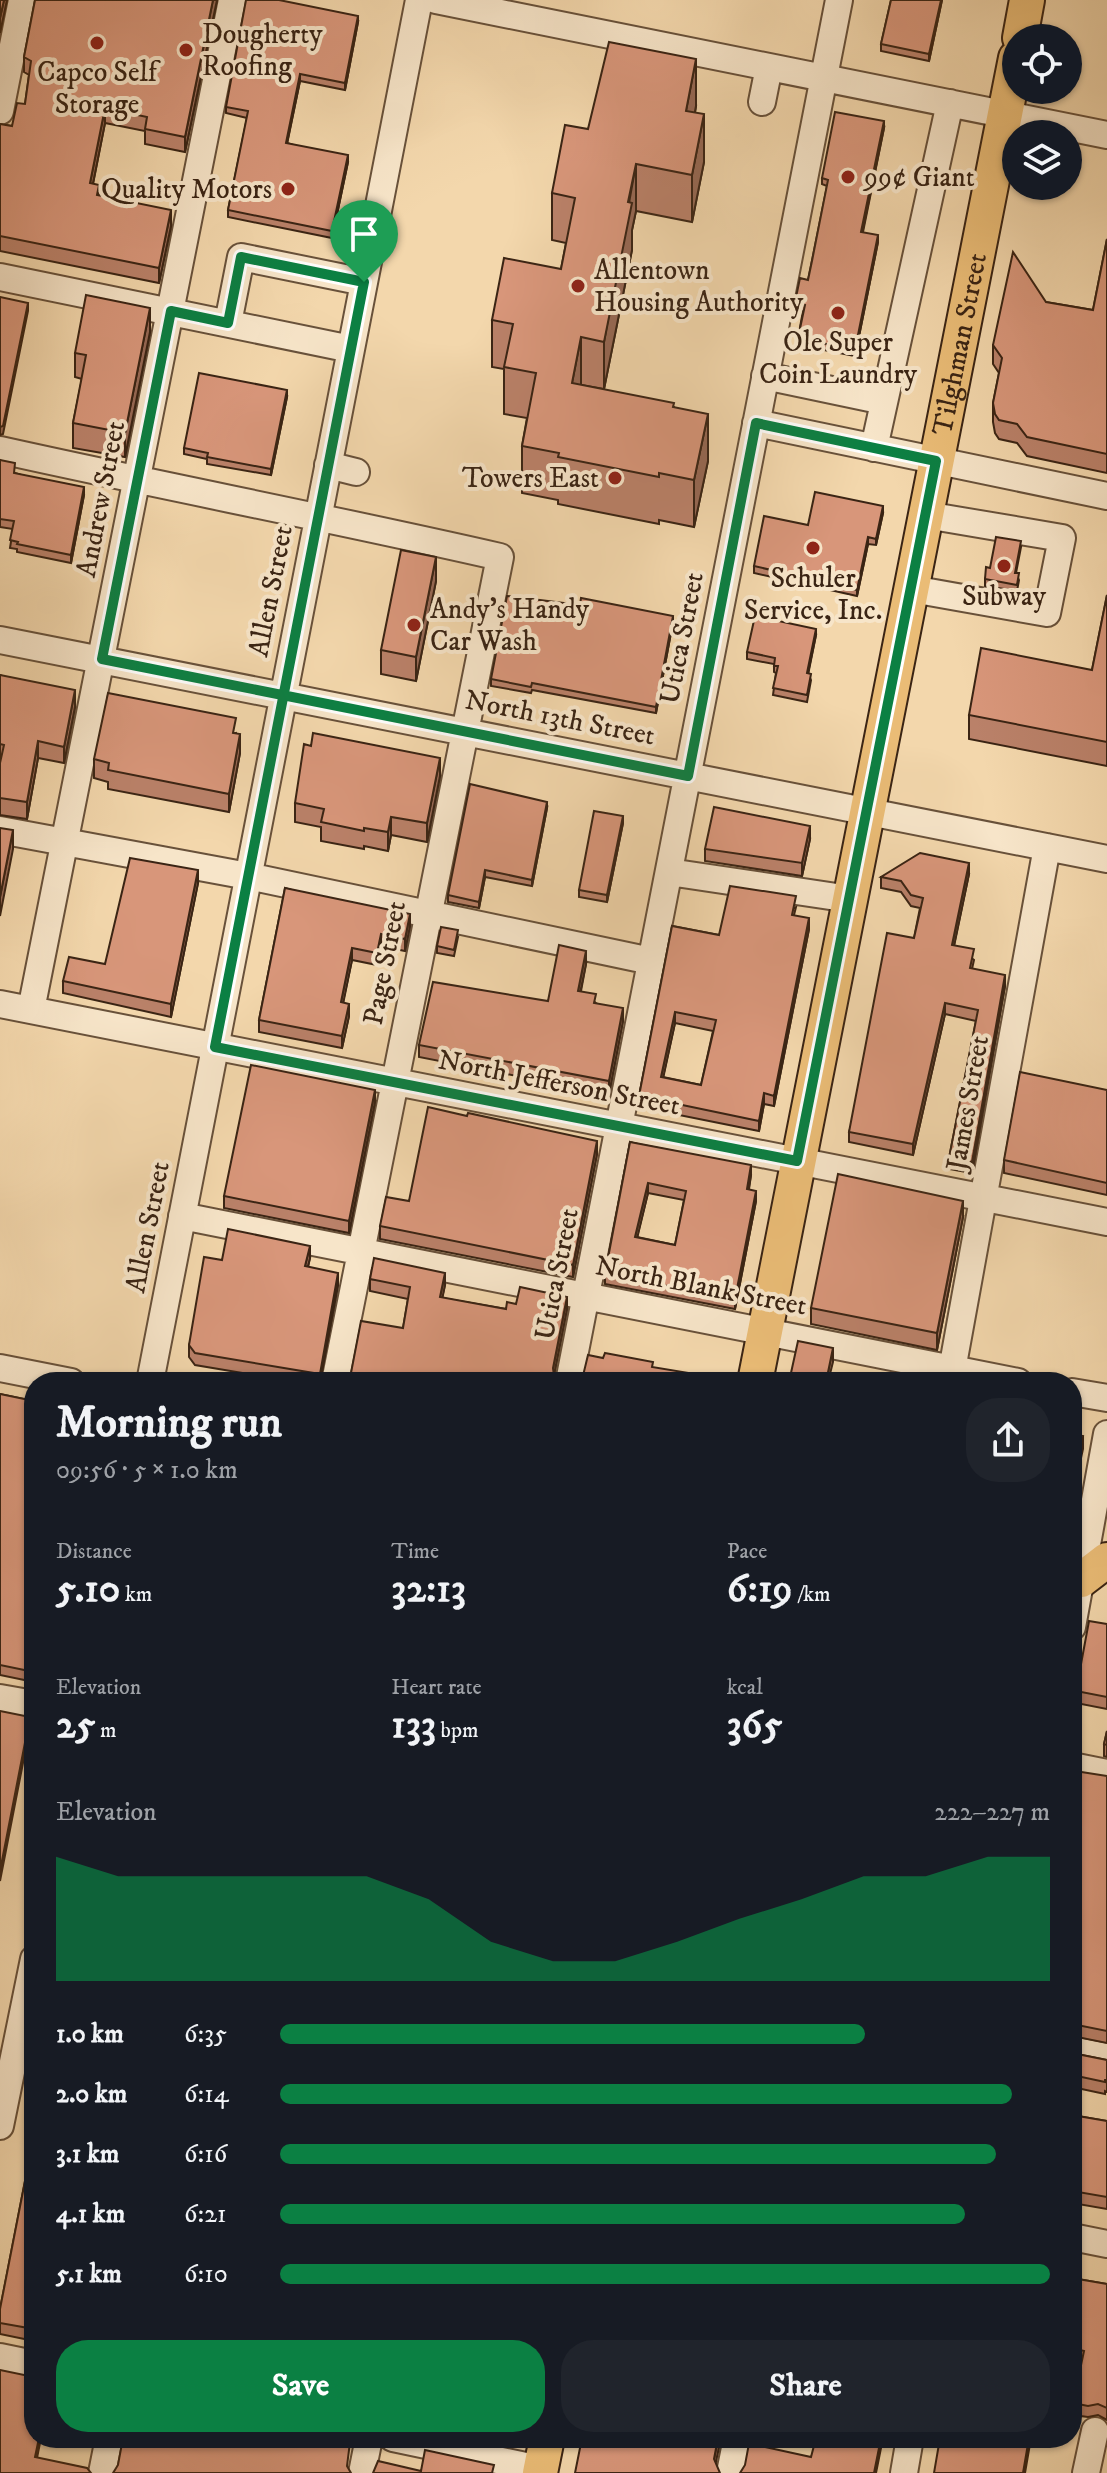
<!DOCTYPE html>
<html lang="en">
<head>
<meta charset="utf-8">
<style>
	body { margin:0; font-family:"IM FELL DW Pica",serif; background:#20242c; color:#f1f3f6; height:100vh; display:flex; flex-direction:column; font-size:30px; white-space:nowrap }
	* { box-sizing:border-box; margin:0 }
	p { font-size:26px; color:#9ea1a6 }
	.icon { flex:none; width:44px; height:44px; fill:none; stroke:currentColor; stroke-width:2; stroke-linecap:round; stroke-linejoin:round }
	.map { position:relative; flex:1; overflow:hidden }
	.panel { position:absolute; left:24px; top:1372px; width:1058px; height:1076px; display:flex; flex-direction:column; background:#171b24; border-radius:32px; box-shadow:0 2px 6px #0004 }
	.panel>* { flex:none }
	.tools { position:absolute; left:1002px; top:24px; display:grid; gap:16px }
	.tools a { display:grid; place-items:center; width:80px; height:80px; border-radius:50%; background:#171b24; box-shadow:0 2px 6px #0004; font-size:40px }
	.pin { position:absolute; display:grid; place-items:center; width:68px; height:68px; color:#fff; margin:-82px -34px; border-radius:50% 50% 50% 0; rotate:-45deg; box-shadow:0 0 8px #0007 }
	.pin .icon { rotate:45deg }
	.round { display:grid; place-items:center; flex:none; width:84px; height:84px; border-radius:32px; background:#20242c }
	.overview { display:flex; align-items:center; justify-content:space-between; height:136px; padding:0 32px }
	h1 { font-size:44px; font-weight:700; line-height:60px }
	.metrics { display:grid; grid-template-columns:repeat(3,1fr); gap:12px; height:136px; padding:8px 32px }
	.metrics div { display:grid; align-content:center }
	.metrics b { font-size:40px; font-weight:700 }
	.metrics small { font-size:22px; font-weight:400 }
	.metrics p { font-size:22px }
	.chart { height:224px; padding:16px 32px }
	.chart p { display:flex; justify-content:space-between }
	.chart svg { width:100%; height:144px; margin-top:8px; fill:#0b8043; opacity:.7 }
	.action { display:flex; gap:16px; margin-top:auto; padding:16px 32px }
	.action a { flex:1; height:92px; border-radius:32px; background:#0b8043; color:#fff; font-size:32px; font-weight:700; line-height:92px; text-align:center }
	.action a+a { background:#20242c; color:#f1f3f6 }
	ul { padding:0 32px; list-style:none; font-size:26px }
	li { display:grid; grid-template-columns:128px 96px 1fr; align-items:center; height:60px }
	li i { height:20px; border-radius:10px; background:#0b8043 }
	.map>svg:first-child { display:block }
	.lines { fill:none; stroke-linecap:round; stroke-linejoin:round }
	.minor-casing { stroke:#68513a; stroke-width:30 }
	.major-casing { stroke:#3a2414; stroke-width:38 }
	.minor { stroke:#f7e5c9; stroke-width:26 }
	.major { stroke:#eabc76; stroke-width:34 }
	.wall { fill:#ba8169; stroke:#3a2414; stroke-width:2; fill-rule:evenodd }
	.shaded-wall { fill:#976955; stroke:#3a2414; stroke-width:2 }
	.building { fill:#d8967a; stroke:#3a2414; stroke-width:2; fill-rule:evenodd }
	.route-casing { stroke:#fff; stroke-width:16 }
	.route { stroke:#0b8043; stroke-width:10 }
	.poi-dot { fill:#8f2418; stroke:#f7e5c9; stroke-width:3 }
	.labels { text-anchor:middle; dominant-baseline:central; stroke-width:8; stroke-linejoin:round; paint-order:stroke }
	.poi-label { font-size:28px; fill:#3a2414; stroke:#f7e5c9; text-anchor:start }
	.street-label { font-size:28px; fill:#3a2414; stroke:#f7e5c9 }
</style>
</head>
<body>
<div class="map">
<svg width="1107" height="2473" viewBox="0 0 1107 2473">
	<rect width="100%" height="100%" fill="#f3d7ac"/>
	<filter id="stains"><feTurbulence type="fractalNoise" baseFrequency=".0025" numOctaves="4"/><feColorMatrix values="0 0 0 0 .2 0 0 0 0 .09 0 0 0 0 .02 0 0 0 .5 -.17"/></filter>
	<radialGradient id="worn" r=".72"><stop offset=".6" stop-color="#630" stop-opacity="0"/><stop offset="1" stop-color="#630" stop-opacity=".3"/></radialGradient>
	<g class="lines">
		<defs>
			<path id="minor" d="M436,0L1107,135
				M762,102L769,67
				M0,111L22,0
				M0,277L351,349
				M228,323L241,257L364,282
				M765,376L884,401
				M756,423L1107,496
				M874,448L950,103
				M0,450C166,487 334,519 500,557L335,1382
				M328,465L356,472
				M912,589L1047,613L1062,538L926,515
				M0,640L1107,859
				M0,830L248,876L651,961
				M669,872L850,899
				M0,1004L1107,1222
				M31,1010L232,0
				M182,1216L1018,1382
				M0,1368L71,1382
				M952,1370L1047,847
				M150,1382L419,0
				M569,1382L839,0
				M1072,1392L1107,1398
				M1072,1627L1107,1434
				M0,1698L34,1704
				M1072,1766L1107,1773
				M1072,2050L1107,2057
				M0,2126L34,1959
				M1072,2237L1107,2244
				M0,2357L34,2364
				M393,2438L540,2469
				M102,2473L109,2438
				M362,2473L369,2438
				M730,2473L737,2438
				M904,2473L910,2438
				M1086,2473L1095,2431"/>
			<g id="major">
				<path d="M1020,38L1027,0"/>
				<path id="s1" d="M755,1382L1016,58"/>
				<path d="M1072,1578L1081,1580L1107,1560"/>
				<path d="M540,2473L547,2438"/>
			</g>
		</defs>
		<use href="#minor" class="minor-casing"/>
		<use href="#major" class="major-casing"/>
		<use href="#minor" class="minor"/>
		<use href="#major" class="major"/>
	</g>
	<path class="wall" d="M35,0H217L185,152L145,144V131L105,123L93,184L99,195L171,226L159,283L0,251V124L12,126L25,104L29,75L24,72V57Z
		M891,0H942L929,61L881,51V44Z
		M358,22L345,90L300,81L287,143L348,162L332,238L228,217V210L247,118L226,113V107Z
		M696,106L695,113L704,162L692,222L636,211L632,230V250L604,389L581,385L674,407L708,461L694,527L659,520V524L558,504V500L522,493V446L527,418L504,414V369L492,367V320L561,269L566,243L552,240V193L588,129Z
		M884,128L863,232L878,242L855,356L798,345V338L803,311L795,309V302L808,280L827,186L822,184V178Z
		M1107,239V473L1027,456L1017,443L999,439L995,433L993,422V403L999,373L993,364V345L1046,302L1093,310Z
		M150,332L125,457L73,448V423L82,379L75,377V353Z
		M287,397L271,475L207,464V459L184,454V448Z
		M0,460L15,473L84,495L71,563L17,552V549L10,548L13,529L0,527Z
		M883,513L876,545L868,544L857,596L754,573V566L808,525Z
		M1021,547L1016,573L1019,580L1017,591L985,586V579L990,568Z
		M436,581L416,681L381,674V650Z
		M1107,595V766L969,739V715L1092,670Z
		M580,605L673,622L656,713L532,690L531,693L491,686V679Z
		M816,635L808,673L811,680L807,702L773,695L776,673L774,672V664L747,659V652Z
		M0,675L75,707L64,763L38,758L27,819L0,815Z
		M236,733L240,753L229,812L108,789V782L94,778V759Z
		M440,776L427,842L391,835L388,851L364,846V849L321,841V827L295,822V803Z
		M547,808L532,886L485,877L479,908L448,902V895Z
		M623,823L607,902L579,897V890Z
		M810,839L802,876L705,861V849Z
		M969,874L954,945L974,960L972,969L1005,986L972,1173L949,1169V1158L976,1021L945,1014L913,1155L849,1142V1132L914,938L920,908L911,906L901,892L881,888V877Z
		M198,883L171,1017L63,993V981L105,964Z
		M285,888L410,926L405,951L381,946L377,965L352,960L343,1002L349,1016L342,1048L259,1032V1020Z
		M796,907L794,915L809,929L774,1106L764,1104L759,1131L639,1107V1096L672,926L719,935ZM675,1023L713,1031L701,1085L663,1077Z
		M458,937L454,956L437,953V946Z
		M586,964L581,991L596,1003L623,1021L609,1094L419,1057V1045L548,1001Z
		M1107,1090V1195L1004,1173V1160Z
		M375,1102L349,1233L224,1208V1196Z
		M467,1116L597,1154L573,1277L380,1239V1226L409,1201Z
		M630,1142L751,1175L749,1189L756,1201L735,1309L605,1284V1274ZM648,1193L684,1200L675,1245L637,1237Z
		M963,1217L937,1350L811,1324V1308Z
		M310,1258L308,1267L338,1285L320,1382H297L195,1365L189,1357V1345L222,1260Z
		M370,1279L445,1285L442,1298L506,1309L516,1304L567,1309L554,1375L403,1328L408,1299L370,1291Z
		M0,1394L34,1401V1682L0,1675Z
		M1107,1624V1709L1076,1703V1691Z
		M1107,1731V1757L1104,1756V1744Z
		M1107,1776V2043L1072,2036V1786Z
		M1072,2053L1107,2060V2092L1105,2091V2094L1072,2087Z
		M1072,2115L1107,2121V2209L1072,2203Z
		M34,2135V2341L0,2334V2309Z
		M1072,2278L1107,2284V2420L1098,2415L1088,2417L1073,2415V2403L1082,2362L1072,2360Z"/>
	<path class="shaded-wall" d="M4,0H7L0,33V18Z
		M213,0H217L185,152V137Z
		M941,0H942L929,61V54Z
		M358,16V22L345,90V83Z
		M696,59V106L686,158V111Z
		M300,74V81L286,149V143Z
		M105,108V123L90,198V183Z
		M704,114V162L692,222V175Z
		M884,121V128L861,239V232Z
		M348,155V162L332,238V231Z
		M636,164V211L632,230V250L604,389V342Z
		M171,210V226L159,283V268Z
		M878,235V242L855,356V350Z
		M28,303V311L3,434L0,435V427Z
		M150,308V332L125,457V433Z
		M581,337V384L572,430V383Z
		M287,390V397L271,475V469Z
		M708,414V461L694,527V480Z
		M84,487V495L71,563V555Z
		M883,506V513L876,545V539Z
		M868,537V544L857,596V590Z
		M436,557V581L416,681V657Z
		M673,616V622L656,713V707Z
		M816,629V635L807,680V673Z
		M75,690V707L64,763V747Z
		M240,734V753L229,812V794Z
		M38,741V758L27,819V802Z
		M440,758V776L427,842V823Z
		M547,802V808L532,886V880Z
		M623,816V823L607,902V895Z
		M391,817V835L388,851V832Z
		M810,826V839L802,876V863Z
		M13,830V849L0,916V897Z
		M969,863V874L952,956V945Z
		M198,870V883L171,1017V1004Z
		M485,870V877L479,908V902Z
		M410,914V926L405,951V939Z
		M809,918V929L774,1106V1096Z
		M381,934V946L377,965V953Z
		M352,948V960L341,1014V1002Z
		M586,951V964L578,1003V991Z
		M1005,975V986L972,1173V1162Z
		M945,1003V1014L913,1155V1144Z
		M349,1004V1016L342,1048V1036Z
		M623,1008V1021L609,1094V1081Z
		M675,1012V1023L661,1088V1077Z
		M375,1090V1102L349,1233V1221Z
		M764,1093V1104L759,1131V1121Z
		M597,1141V1154L573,1277V1265Z
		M751,1165V1175L747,1199V1189Z
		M648,1183V1193L635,1247V1237Z
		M756,1191V1201L735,1309V1299Z
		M963,1201V1217L937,1350V1333Z
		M310,1246V1258L305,1278V1266Z
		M338,1273V1285L320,1382V1374Z
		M445,1273V1285L440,1310V1297Z
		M567,1297V1309L553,1380V1368Z
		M833,1348V1362L828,1382H826Z
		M1083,1436V1449L1072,1499V1486Z
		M30,1717V1727L0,1881V1871Z
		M39,2438H41L35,2468V2457Z
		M718,2438H721L714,2471V2459Z
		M881,2438H883L876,2473H874Z
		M1029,2438H1031L1025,2473H1023Z"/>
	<path class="building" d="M0,0H4L0,18Z
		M35,0H213L185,137L145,129L147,117L105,108L90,183L99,185L97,195L171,210L159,268L0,236V124L12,126L17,103L25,104L31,61L24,57Z
		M246,0H279L358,16L345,83L300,74L286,143L348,155L332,231L228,210L248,111L226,107Z
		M891,0H941L929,54L881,44Z
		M609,42L696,59L686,111L704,114L692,175L636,164L628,202L632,203L604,342L581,337L572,383L674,403L673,407L708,414L694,480L659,473V477L558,457L559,453L522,446L536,373L504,367L513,324L492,320L504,258L561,269L575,198L552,193L565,125L588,129Z
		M835,112L884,121L861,232L878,235L855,350L798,338L805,305L795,302L800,278L808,280L812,261L828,180L822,178Z
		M1107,239V454L1027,437L1017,424L999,420L995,414L993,403L1002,358L993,345L1013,252L1046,302L1093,310Z
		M86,295L150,308L125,433L73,423L86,355L75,353Z
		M0,297L28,303L3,426L0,427Z
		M199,373L287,390L271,469L207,457L208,453L184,448Z
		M0,460L15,463L14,473L84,487L71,555L17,544L18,542L10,540L14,521L0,519Z
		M815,492L883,506L876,539L868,537L857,590L754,566L764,516L808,525Z
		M996,537L1021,541L1015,573H1019L1017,585L985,579L986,567L990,568Z
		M401,550L436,557L416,657L381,650Z
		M1107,595V742L969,715L981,648L1092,670Z
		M507,596L580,605L581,598L673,616L656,707L532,683L531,687L491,679Z
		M755,616L816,629L807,673L811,674L807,695L773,688L778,666H774L775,658L747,652Z
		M0,675L75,690L64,747L38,741L27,802L0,798V763L4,745L0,744Z
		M108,693L236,718L233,733L240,734L229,794L108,770L109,763L94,759Z
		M313,733L440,758L427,823L391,817L388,832L364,828V831L321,822L324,809L295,803L304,744L311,746Z
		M470,784L547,802L532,880L485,870L479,902L448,895Z
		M714,807L810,826L802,863L705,849Z
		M594,811L623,816L607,895L579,890Z
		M0,828L13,830L0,897Z
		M920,853L969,863L952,945L974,949L970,968L1005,975L972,1162L949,1158L978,1010L945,1003L913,1144L849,1132L887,933L914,938L923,898L911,895L901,881L881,877Z
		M130,858L198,870L171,1004L63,981L69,957L105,964Z
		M730,886L796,896L792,915L809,918L774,1096L764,1093L759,1121L639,1096L672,926L719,935ZM675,1012L716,1020L701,1085L661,1077Z
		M285,888L410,914L405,939L381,934L377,953L352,948L341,1002L349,1004L342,1036L259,1020Z
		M441,927L458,930L454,950L437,946Z
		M559,945L586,951L578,991L596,994L594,1003L623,1008L609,1081L419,1045L433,982L548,1001Z
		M251,1065L375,1090L349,1221L224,1196Z
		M1020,1072L1107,1090V1183L1004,1160Z
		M428,1107L467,1116L468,1113L597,1141L573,1265L380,1226L386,1197L409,1201Z
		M630,1142L751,1165L747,1189L756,1191L735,1299L605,1274ZM648,1183L686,1191L675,1245L635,1237Z
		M838,1174L963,1201L937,1333L811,1308Z
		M228,1229L310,1246L305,1266L338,1273L320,1374L195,1353L189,1345L204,1257L222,1260Z
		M374,1258L445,1273L440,1297L506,1309L507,1302L516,1304L520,1287L567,1297L553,1368L554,1376L561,1382H346L351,1373L361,1321L403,1328L410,1287L370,1279Z
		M798,1341L833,1348L826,1382H789Z
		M605,1353L653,1362L652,1367L725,1379L724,1382H579L582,1380L588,1355L603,1358Z
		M0,1394L34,1401V1672L0,1665Z
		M1072,1434L1083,1436L1072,1486Z
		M1089,1621L1107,1624V1697L1076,1691Z
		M0,1711L30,1717L0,1871Z
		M1107,1731V1745L1104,1744Z
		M1075,1771L1107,1776V2031L1072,2024V1786Z
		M1072,2053L1107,2060V2080H1105V2082L1072,2075Z
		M1072,2115L1107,2121V2197L1072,2191Z
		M34,2135V2329L0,2323V2309Z
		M1072,2278L1107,2284V2408L1098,2404L1088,2406L1073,2403L1084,2351L1072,2348Z
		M0,2370L34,2377V2438H39L35,2457L87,2468L91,2473H0Z
		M123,2438H328L350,2442L347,2466L351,2473H113L118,2465Z
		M582,2438H718L714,2459L720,2473H575Z
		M750,2438H767L765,2447L811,2457L816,2438H881L874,2473H740L745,2465Z
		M940,2438H1029L1023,2473H934Z
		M425,2450L494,2465L492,2473H373L378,2461L421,2471Z"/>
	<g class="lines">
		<defs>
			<path id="route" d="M364,282C314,537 265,792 215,1047L797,1161L936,461L756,423L688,776L102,659L171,311L228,323L241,257L364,282"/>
		</defs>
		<use href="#route" class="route-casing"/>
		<use href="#route" class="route"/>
	</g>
	<g class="poi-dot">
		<circle cx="97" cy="43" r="8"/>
		<circle cx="186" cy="50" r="8"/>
		<circle cx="848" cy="177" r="8"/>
		<circle cx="288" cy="189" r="8"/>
		<circle cx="578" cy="286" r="8"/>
		<circle cx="838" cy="313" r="8"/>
		<circle cx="615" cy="478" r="8"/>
		<circle cx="813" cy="548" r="8"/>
		<circle cx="1004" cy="566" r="8"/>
		<circle cx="414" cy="625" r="8"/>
	</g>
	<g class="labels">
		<g class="poi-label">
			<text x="202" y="34">Dougherty<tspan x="202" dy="32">Roofing</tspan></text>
			<text x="97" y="72" text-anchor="middle">Capco Self<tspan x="97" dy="32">Storage</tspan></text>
			<text x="864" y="177">99¢ Giant</text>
			<text x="272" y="189" text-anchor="end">Quality Motors</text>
			<text x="594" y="270">Allentown<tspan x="594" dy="32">Housing Authority</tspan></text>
			<text x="838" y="342" text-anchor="middle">Ole Super<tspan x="838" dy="32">Coin Laundry</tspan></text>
			<text x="599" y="478" text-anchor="end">Towers East</text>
			<text x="813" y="578" text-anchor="middle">Schuler<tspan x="813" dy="32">Service, Inc.</tspan></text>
			<text x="1004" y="596" text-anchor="middle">Subway</text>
			<text x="430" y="609">Andy’s Handy<tspan x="430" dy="32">Car Wash</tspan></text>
		</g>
		<g class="street-label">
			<text stroke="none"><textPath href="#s1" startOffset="1058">Tilghman Street</textPath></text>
			<text transform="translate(101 499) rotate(-79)">Andrew Street</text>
			<text transform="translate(271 591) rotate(-79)">Allen Street</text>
			<text transform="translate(682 638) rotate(-79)">Utica Street</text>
			<text transform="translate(560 718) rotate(11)">North 13th Street</text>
			<text transform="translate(385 963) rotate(-79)">Page Street</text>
			<text transform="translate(559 1083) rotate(11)">North Jefferson Street</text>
			<text transform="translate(968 1103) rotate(-80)">James Street</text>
			<text transform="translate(148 1227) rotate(-79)">Allen Street</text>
			<text transform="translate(557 1274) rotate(-79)">Utica Street</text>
			<text transform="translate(701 1286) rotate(11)">North Blank Street</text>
		</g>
	</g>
	<rect width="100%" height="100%" filter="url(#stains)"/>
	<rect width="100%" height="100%" fill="url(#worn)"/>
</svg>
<div class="tools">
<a><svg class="icon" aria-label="locate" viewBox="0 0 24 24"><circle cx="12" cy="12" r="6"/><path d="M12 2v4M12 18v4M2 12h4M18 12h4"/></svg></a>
<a><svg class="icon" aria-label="layers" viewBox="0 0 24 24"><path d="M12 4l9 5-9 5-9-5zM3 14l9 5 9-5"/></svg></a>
</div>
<div class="pin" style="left:364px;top:282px;background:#1e9e55"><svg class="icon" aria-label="arrive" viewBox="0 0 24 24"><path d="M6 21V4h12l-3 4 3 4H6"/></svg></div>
<section class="panel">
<div class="overview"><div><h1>Morning run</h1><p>09:56 · 5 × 1.0 km</p></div><a class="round"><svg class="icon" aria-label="share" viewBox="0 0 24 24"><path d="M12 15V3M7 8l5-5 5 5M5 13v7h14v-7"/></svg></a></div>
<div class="metrics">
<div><p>Distance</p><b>5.10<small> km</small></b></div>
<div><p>Time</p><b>32:13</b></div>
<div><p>Pace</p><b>6:19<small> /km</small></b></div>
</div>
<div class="metrics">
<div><p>Elevation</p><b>25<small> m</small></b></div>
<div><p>Heart rate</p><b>133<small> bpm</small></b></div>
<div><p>kcal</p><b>365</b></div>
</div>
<div class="chart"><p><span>Elevation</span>222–227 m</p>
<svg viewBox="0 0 160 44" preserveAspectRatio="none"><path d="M0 44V6L10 12L20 12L30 12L40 12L50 12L60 19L70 32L80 38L90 38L100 32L110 25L120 19L130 12L140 12L150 6L160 6V44z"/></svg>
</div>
<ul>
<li><b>1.0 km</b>6:35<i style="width:76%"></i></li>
<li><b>2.0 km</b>6:14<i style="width:95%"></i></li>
<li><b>3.1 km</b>6:16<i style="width:93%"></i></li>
<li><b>4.1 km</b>6:21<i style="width:89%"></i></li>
<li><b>5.1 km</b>6:10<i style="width:100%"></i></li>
</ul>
<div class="action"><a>Save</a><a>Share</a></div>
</section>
</div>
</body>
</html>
